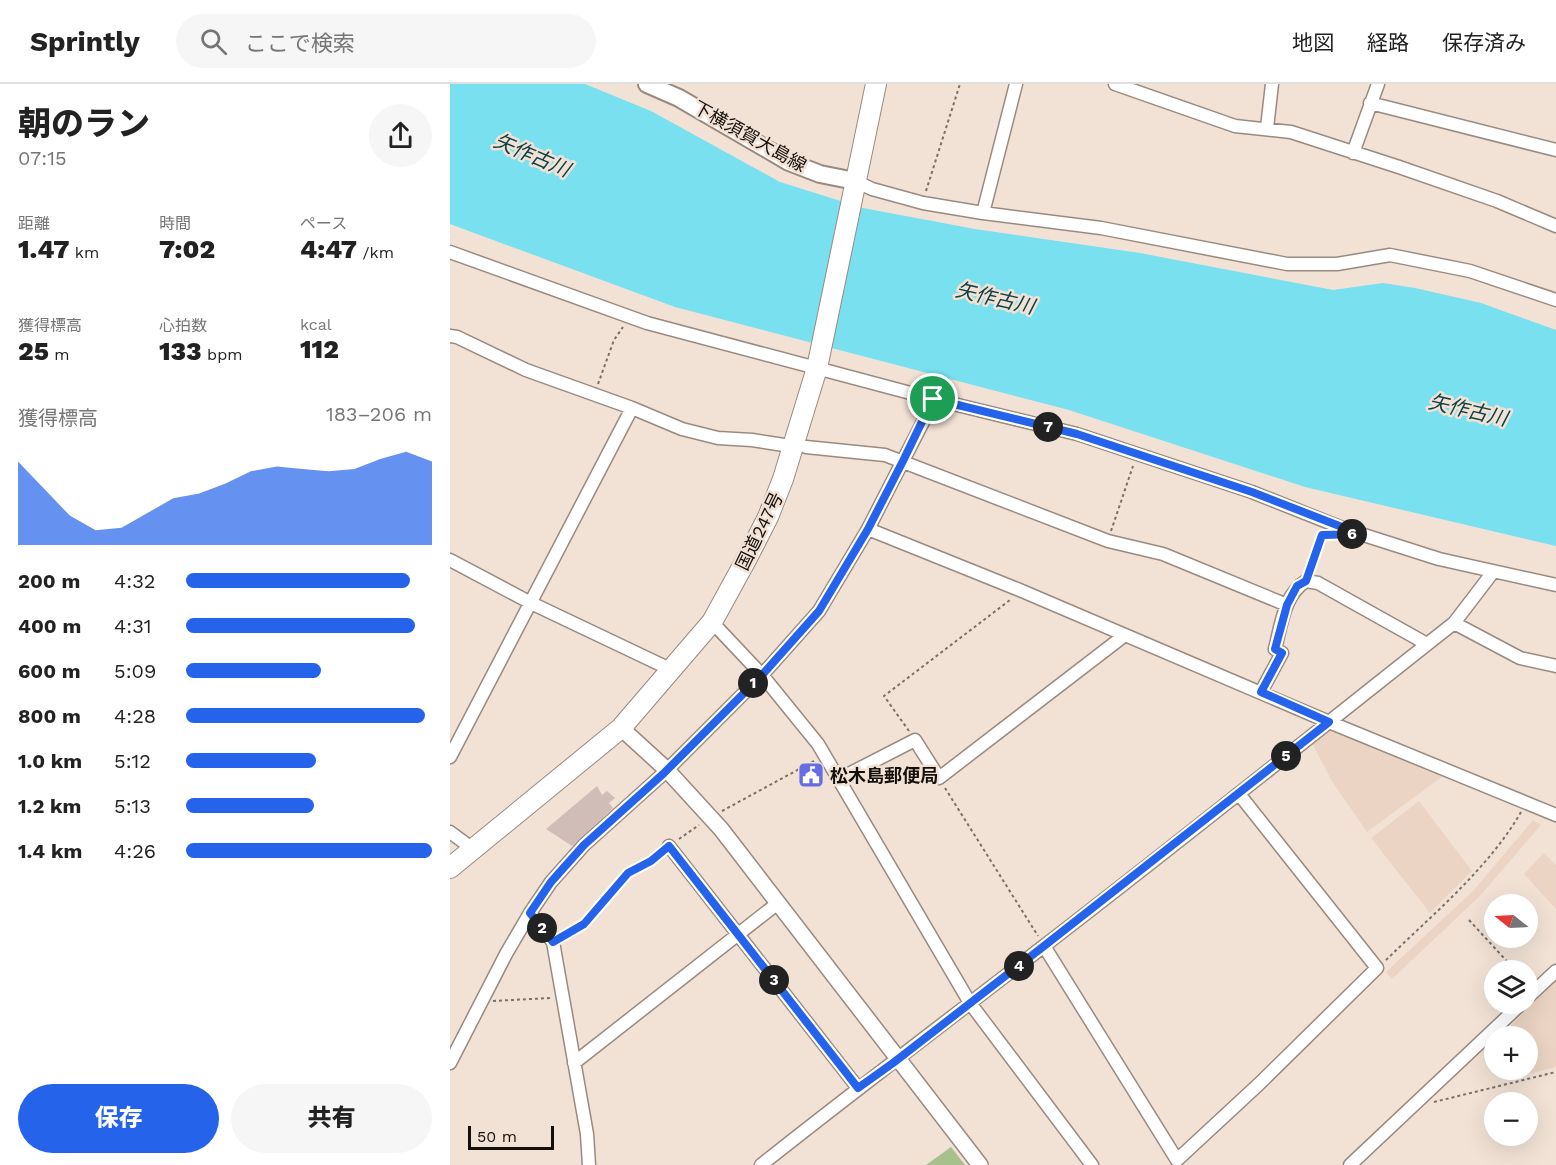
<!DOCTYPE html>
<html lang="ja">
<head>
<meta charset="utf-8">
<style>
	body { margin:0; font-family:"Work Sans","Noto Sans JP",sans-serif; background:#f6f6f6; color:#222; height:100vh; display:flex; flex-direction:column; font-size:22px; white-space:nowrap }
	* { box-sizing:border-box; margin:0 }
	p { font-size:20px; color:#767676 }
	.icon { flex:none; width:33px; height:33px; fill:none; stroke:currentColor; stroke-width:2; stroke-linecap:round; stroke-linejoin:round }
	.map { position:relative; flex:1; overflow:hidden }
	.details { display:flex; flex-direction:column; background:#fff; width:450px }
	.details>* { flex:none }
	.needle { width:39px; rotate:288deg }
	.fabs { position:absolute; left:1034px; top:810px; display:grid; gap:12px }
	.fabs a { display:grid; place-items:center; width:54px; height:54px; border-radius:50%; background:#fff; box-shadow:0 6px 24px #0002; font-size:30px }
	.scale { position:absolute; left:18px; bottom:15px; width:86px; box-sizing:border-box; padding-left:6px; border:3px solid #150f0b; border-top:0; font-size:16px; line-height:21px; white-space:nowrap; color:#150f0b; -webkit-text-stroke:4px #f2e2d6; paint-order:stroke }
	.pin { position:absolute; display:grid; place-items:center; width:51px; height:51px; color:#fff; margin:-26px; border:3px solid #fff; border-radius:50%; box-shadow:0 2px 6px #0007 }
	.km { position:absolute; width:30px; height:30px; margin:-15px; border-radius:50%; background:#222; color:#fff; font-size:16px; line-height:30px; text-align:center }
	.round { display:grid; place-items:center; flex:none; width:63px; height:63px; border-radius:32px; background:#f6f6f6 }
	.summary { display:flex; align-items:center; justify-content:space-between; height:102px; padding:0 18px }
	h1 { font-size:33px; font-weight:800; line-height:45px }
	.figures { display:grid; grid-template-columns:repeat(3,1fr); gap:9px; height:102px; padding:6px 18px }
	.figures div { display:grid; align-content:center }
	.figures b { font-size:26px; font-weight:800 }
	.figures small { font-size:16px; font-weight:400 }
	.figures p { font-size:16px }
	.chart { height:168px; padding:12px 18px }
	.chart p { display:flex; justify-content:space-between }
	.chart svg { width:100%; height:108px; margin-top:6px; fill:#2563eb; opacity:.7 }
	.primary-button { display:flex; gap:12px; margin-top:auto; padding:12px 18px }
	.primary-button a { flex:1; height:69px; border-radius:36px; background:#2563eb; color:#fff; font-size:24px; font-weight:800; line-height:69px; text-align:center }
	.primary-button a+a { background:#f6f6f6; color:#222 }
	ul { padding:0 18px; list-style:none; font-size:20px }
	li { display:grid; grid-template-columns:96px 72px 1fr; align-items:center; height:45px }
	li i { height:15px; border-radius:8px; background:#2563eb }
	header { display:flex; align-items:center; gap:36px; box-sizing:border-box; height:84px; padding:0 30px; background:#fff; border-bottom:2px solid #e0e0e0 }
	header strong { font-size:28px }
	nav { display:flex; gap:33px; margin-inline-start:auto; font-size:21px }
	.search { width:420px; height:54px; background:#f6f6f6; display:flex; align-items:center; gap:15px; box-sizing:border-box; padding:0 21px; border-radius:33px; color:#767676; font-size:22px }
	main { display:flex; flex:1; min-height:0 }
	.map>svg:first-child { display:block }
	.built { fill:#ebd4c3 }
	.green { fill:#a7c08c }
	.water { fill:#78e0ee }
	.building { fill:#d1bdb7 }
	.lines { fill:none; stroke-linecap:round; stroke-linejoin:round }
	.minor-casing { stroke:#998a7f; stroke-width:15 }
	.tertiary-casing { stroke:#998a7f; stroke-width:18 }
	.secondary-casing { stroke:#998a7f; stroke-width:20 }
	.trunk-casing { stroke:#998a7f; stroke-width:22 }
	.path { stroke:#7a6f68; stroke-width:2; stroke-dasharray:3 3; stroke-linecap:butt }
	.minor { stroke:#fff; stroke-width:12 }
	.tertiary { stroke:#fff; stroke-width:15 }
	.secondary { stroke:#fff; stroke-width:16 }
	.trunk { stroke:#fff; stroke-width:20 }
	.route-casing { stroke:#fff; stroke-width:12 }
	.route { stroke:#2563eb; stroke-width:8 }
	.labels { text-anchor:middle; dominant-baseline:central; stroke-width:5; stroke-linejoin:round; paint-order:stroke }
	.street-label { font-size:18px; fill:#150f0b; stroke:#f2e2d6 }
	.poi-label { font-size:18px; font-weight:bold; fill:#150f0b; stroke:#f2e2d6; text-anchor:start }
	.water-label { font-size:20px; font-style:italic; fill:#0e4045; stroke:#f2e2d6 }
</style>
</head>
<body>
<header>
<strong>Sprintly</strong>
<div class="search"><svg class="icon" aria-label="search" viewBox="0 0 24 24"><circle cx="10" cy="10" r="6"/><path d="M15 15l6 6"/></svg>ここで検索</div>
<nav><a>地図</a><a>経路</a><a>保存済み</a></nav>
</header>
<main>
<section class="details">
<div class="summary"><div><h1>朝のラン</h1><p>07:15</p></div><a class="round"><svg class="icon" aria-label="share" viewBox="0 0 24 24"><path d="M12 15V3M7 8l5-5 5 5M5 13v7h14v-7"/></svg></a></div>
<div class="figures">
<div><p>距離</p><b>1.47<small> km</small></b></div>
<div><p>時間</p><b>7:02</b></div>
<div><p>ペース</p><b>4:47<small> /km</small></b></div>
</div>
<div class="figures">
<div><p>獲得標高</p><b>25<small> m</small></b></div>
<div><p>心拍数</p><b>133<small> bpm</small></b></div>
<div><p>kcal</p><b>112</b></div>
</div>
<div class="chart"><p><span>獲得標高</span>183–206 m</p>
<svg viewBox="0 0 160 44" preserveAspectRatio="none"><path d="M0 44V10L10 21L20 32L30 38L40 37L50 31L60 25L70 23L80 19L90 14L100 12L110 13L120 14L130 13L140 9L150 6L160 10V44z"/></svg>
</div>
<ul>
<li><b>200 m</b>4:32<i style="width:91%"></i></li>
<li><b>400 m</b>4:31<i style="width:93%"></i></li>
<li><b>600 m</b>5:09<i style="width:55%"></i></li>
<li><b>800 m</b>4:28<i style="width:97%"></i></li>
<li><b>1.0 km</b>5:12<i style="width:53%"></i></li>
<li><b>1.2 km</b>5:13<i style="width:52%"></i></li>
<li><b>1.4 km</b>4:26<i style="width:100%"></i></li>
</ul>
<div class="primary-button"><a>保存</a><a>共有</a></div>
</section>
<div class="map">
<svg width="1106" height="1081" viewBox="0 0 1106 1081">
	<rect width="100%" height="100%" fill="#f2e2d6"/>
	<path class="built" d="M884,645L993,692L917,748L883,699L862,659L877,646Z
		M969,717L1022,787L980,829L921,754Z
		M1083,736L1091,741L1029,813L942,895L936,888L1024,806Z
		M1094,769L1106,781V825L1074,790Z
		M1106,895V983L1067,993L1065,986H1077V952H1055L1054,949Z"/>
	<path class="green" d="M501,1063L515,1081H476Z"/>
	<path class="water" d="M0,0H135L201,27L330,98L413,124L525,145L690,169L883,206L933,199L965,204L1031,219L1106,246V462L855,403L619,326L225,223L0,140Z"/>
	<path class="building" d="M147,702L152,711L157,707L165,714L159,719L163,724L122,762L96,745Z"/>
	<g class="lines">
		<defs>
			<path id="minor" d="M665,0L785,42L841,48L949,83L1047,117L1106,142
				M920,19L1106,66
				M817,44L822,0
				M903,69L928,0
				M405,97L422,105L473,119L533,129L651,144L837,180H887L940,171L1020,187L1106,216
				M533,129L566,0
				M0,168L197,239L483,315L627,350L802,408L895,445L989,475L1106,501
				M0,252L7,253L76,286L182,324L232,345L268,354L302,356L334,361
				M356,363L435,371L658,457L713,470L837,521
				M418,445L572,507L879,638L1106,731
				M0,476L81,519L222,586
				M262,538L312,591L368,660L520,919L642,1081
				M1004,539L1070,574L1106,582
				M811,608L832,569L825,565C831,542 834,510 856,497L868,499L977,560
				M0,673L182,324
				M389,695L465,656L489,694L675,551
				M0,748L23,765
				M219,762L408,1004
				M80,829L103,858L137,1050L139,1081
				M594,862L727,1076L809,1000L927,884L789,710
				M1077,914L1106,887
				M0,979L56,870L80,829L101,798L134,761L213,690L312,591L369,527L418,445L476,332L483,315
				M124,979L328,819
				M311,1081C404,1007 500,935 594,862C732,756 867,647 1004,539L1043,488
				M900,1081L1071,920"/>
			<path id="tertiary" d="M171,644L217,686L271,745L530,1081"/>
			<path id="secondary" d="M197,0L229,14L339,78L370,90L405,97"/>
			<path id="trunk" d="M0,784L171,644L262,538L296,476L318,433L333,395L367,284L426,0"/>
		</defs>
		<use href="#minor" class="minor-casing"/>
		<use href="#tertiary" class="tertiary-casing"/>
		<use href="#secondary" class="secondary-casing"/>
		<use href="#trunk" class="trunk-casing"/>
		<path class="path" d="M476,107L510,0
			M148,300L164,256L173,243
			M661,447L683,382
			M859,488L872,451H875
			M459,647L434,612L560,516
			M495,704L588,852
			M272,727L364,677
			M229,755L249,741
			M1019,836L1065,886
			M113,852L134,840L178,789L201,777L210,769
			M936,876C982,831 1039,784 1071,728
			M43,917L100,914
			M984,1018L1106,988"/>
		<use href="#minor" class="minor"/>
		<use href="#tertiary" class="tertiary"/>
		<use href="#secondary" class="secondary"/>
		<use href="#trunk" class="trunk"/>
	</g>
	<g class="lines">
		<defs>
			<path id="route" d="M483,315L627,350L802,408L910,450L872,451L856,497L847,502L837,521L825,565L832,569L811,608L879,638L594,862L443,979L408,1004L219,762L201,777L178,789L134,840L103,858L80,829L101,798L134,761L213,690L312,591L369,527L418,445L453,377Z"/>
		</defs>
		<use href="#route" class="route-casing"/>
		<use href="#route" class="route"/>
	</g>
	<defs>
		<symbol id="civic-square" viewBox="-11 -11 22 22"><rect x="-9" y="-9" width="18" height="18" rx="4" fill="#656ce4" stroke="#f2e2d6"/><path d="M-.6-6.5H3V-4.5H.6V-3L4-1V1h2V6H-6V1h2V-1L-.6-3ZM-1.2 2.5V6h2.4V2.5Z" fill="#fff"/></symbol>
	</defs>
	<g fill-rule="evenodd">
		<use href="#civic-square" x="346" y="676" width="30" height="30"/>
	</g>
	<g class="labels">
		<g class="street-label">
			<text transform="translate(300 52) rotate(29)">下横須賀大島線</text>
			<text transform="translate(309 447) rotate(-64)">国道247号</text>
		</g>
		<g class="poi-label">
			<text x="380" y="691">松木島郵便局</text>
		</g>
		<g class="water-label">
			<text transform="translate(82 71) rotate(23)">矢作古川</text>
			<text transform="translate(545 214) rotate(13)">矢作古川</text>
			<text transform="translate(1018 326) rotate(13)">矢作古川</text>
		</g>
	</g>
</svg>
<div class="fabs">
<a><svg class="needle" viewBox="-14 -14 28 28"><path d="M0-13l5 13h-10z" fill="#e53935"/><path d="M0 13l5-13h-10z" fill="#767676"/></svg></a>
<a><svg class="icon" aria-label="layers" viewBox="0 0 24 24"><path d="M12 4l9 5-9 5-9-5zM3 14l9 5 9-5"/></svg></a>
<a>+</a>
<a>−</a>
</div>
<div class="scale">50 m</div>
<div class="pin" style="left:483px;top:315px;background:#1e9e55"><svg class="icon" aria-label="arrive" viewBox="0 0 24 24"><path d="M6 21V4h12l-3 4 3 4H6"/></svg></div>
<b class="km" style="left:303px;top:599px">1</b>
<b class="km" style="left:92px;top:844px">2</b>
<b class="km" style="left:324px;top:896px">3</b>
<b class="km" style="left:569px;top:882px">4</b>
<b class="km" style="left:836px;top:672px">5</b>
<b class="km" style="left:902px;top:450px">6</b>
<b class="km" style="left:598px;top:343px">7</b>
</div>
</main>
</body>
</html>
